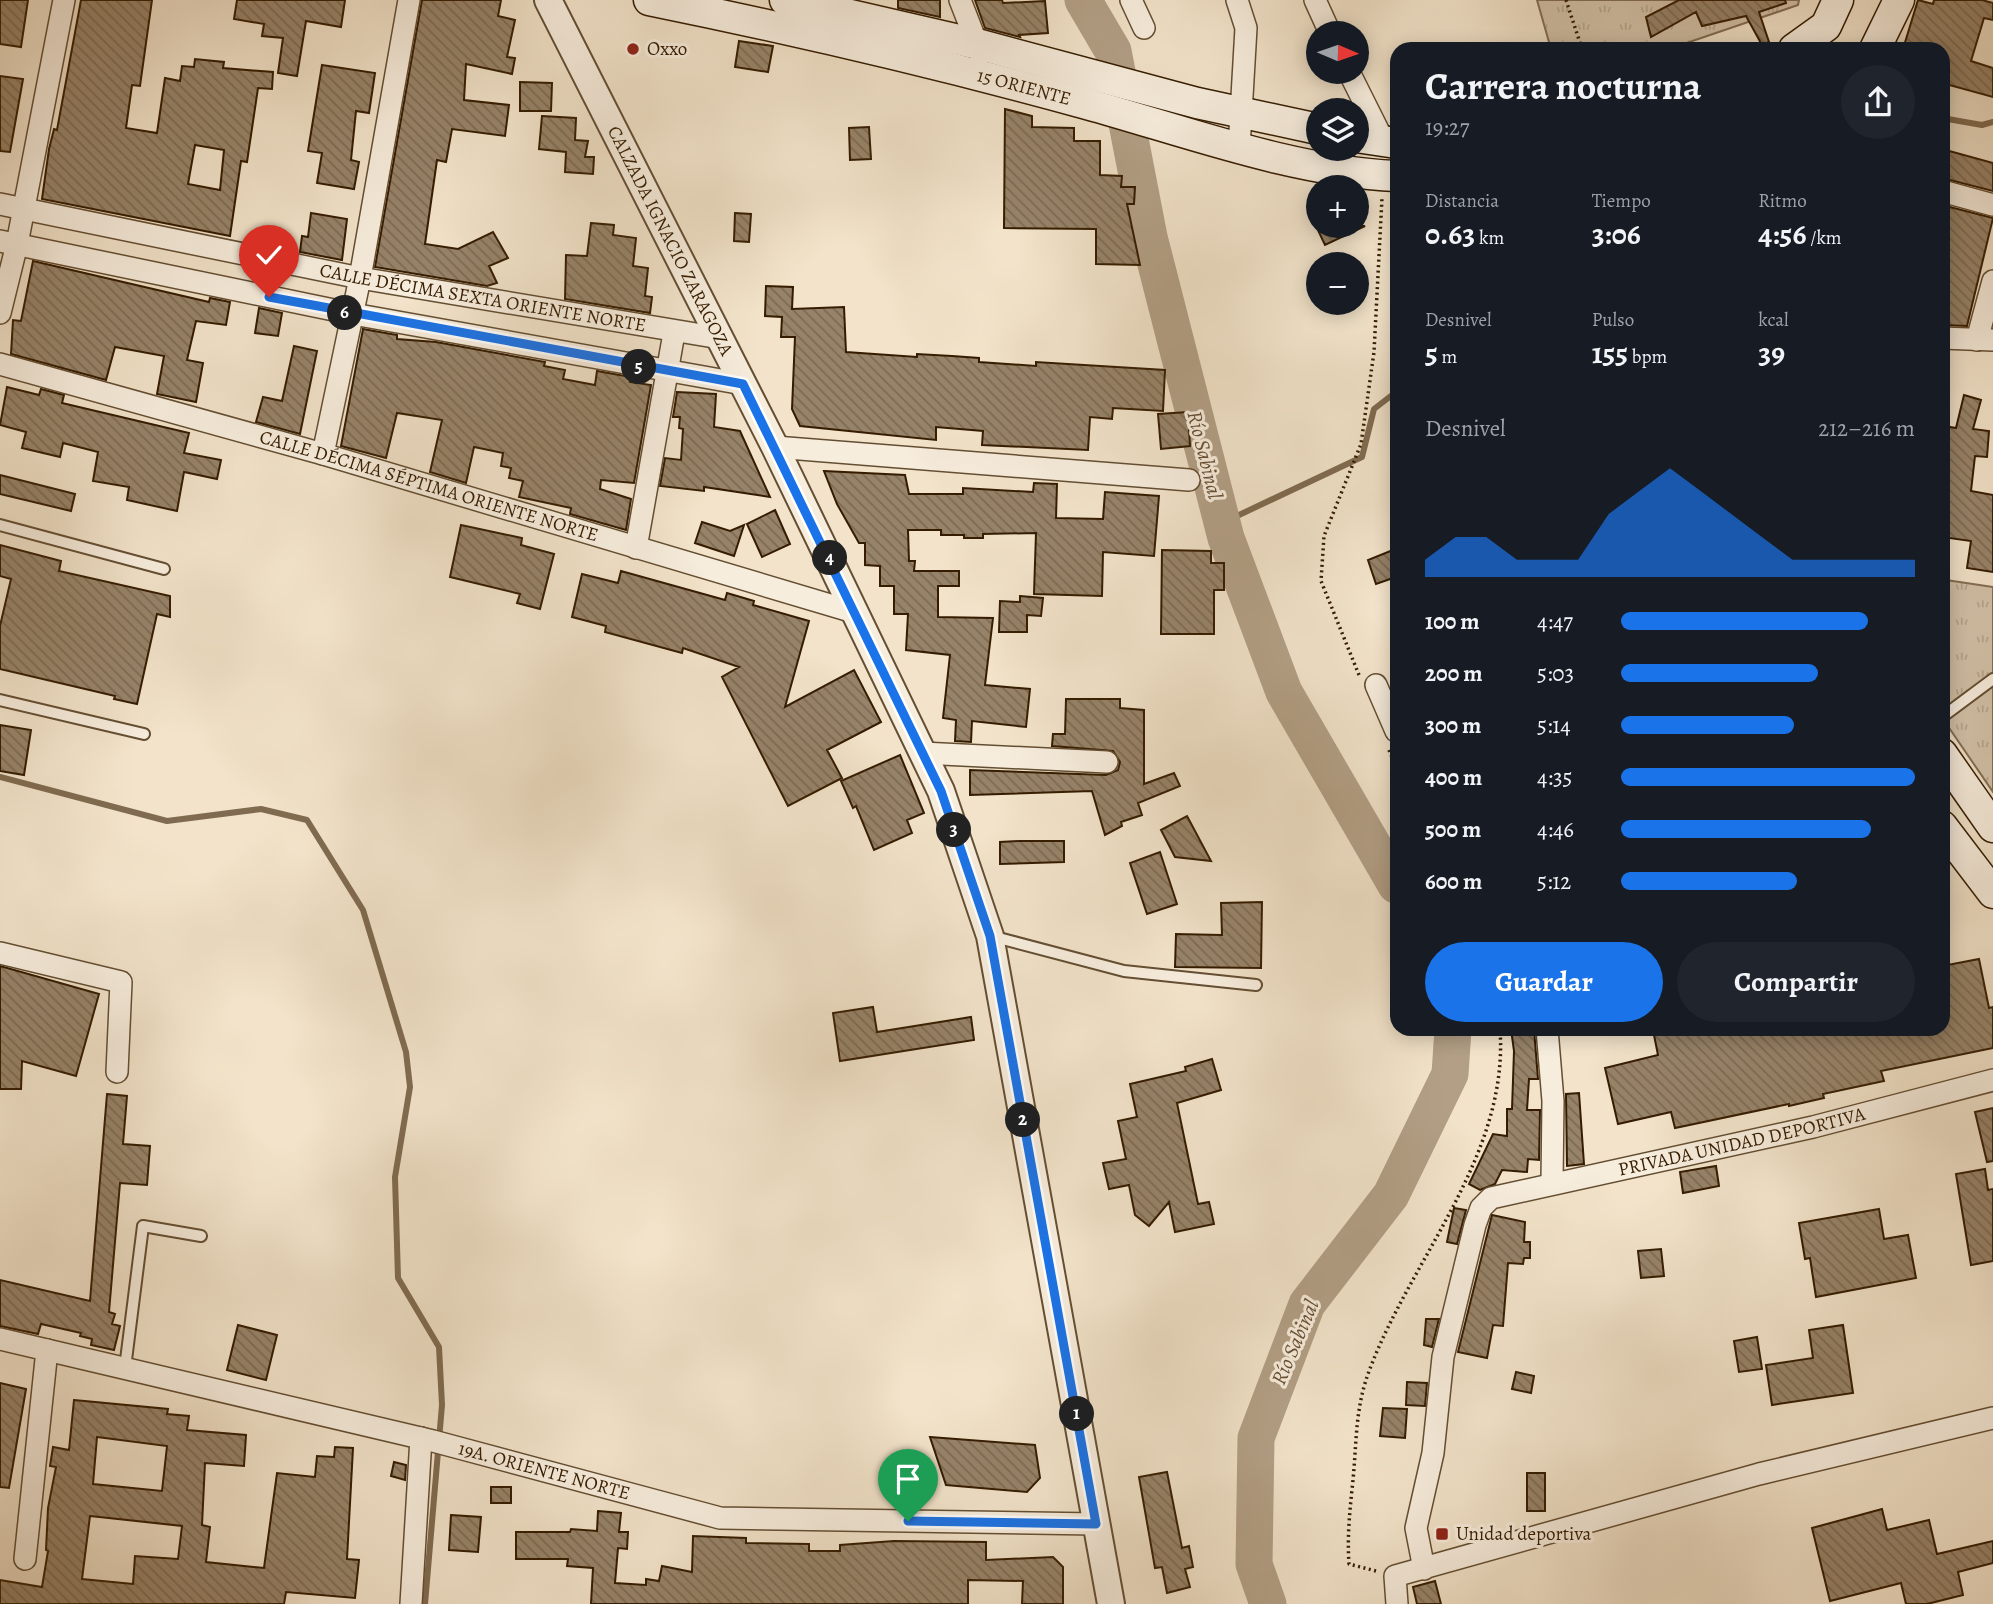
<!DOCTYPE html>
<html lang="es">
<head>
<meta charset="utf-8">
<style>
	body { margin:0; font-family:Alegreya,serif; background:#20242c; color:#f1f3f6; height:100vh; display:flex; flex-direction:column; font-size:26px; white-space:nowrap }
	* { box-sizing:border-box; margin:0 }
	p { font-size:23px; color:#9ea1a6 }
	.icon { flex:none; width:38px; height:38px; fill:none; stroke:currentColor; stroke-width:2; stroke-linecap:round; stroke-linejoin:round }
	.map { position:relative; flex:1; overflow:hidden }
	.side { position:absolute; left:1390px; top:42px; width:560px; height:994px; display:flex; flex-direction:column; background:#171b24; border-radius:21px; box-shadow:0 4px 18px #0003 }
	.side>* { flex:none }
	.needle { width:46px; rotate:92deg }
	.fabs { position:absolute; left:1306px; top:21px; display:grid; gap:14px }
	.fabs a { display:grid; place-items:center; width:63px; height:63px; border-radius:50%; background:#171b24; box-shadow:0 4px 18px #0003; font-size:35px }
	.pin { position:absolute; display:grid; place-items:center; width:60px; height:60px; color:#fff; margin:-72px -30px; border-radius:50% 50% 50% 0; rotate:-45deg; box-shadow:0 0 7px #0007 }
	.pin .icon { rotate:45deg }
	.km { position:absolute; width:35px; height:35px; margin:-18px; border-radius:50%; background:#222; color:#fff; font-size:19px; line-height:35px; text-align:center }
	.round { display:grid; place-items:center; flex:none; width:74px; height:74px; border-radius:37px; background:#20242c }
	.overview { display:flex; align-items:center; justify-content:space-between; height:119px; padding:0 35px }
	h1 { font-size:38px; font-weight:700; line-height:52px }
	.metrics { display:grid; grid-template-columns:repeat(3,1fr); gap:10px; height:119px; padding:7px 35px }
	.metrics div { display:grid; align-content:center }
	.metrics b { font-size:30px; font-weight:700 }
	.metrics small { font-size:19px; font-weight:400 }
	.metrics p { font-size:19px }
	.chart { height:196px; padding:14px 35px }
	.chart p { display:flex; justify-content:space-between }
	.chart svg { width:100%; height:126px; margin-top:7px; fill:#1a73e8; opacity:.7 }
	.button { display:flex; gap:14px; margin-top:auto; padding:14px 35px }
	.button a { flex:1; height:80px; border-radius:42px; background:#1a73e8; color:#fff; font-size:28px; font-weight:700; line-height:80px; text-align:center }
	.button a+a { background:#20242c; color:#f1f3f6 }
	ul { padding:0 35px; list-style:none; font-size:23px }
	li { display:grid; grid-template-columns:112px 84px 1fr; align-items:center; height:52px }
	li i { height:18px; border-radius:9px; background:#1a73e8 }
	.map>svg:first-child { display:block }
	.park { fill:url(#park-tufts); stroke:#846e54; stroke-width:2 }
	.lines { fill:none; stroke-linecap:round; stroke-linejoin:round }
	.stream { stroke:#806b50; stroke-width:6 }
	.river { stroke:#b29f85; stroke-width:37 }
	.building { fill:url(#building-back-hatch); stroke:#351c00; stroke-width:2; fill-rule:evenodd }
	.service-casing { stroke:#644e32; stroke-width:14 }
	.minor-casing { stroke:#644e32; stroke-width:24 }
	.tertiary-casing { stroke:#644e32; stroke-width:30 }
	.secondary-casing { stroke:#351c00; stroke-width:33 }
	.path { stroke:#351c00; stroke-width:3.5; stroke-dasharray:2 3.5; stroke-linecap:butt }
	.service { stroke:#f7eddd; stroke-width:10 }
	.minor { stroke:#f7eddd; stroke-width:21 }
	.tertiary { stroke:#f7eddd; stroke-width:26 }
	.secondary { stroke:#f7eddd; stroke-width:30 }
	.route-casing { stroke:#fff; stroke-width:14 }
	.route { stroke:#1a73e8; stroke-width:9 }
	.poi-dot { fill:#8f2418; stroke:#f7eddd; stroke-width:2.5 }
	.labels { text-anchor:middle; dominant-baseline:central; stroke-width:6; stroke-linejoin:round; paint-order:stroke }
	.poi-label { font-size:19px; fill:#351c00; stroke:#f7eddd; text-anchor:start }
	.street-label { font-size:19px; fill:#351c00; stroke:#f7eddd }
	.water-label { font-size:21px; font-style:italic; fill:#675035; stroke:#f7eddd }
</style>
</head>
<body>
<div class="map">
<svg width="1993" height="1604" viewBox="0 0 1993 1604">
	<defs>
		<pattern id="park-tufts" width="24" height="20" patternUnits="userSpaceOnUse" patternTransform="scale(1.75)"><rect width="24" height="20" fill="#d2c1a8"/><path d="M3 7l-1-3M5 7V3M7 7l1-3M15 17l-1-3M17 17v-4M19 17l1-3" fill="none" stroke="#b5a58f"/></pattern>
		<pattern id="building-back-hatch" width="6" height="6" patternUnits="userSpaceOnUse" patternTransform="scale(1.75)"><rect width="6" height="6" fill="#978369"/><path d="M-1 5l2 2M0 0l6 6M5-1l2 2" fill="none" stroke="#7c6a54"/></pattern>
	</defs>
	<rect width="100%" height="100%" fill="#f2e3ca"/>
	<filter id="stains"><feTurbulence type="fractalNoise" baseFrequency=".00286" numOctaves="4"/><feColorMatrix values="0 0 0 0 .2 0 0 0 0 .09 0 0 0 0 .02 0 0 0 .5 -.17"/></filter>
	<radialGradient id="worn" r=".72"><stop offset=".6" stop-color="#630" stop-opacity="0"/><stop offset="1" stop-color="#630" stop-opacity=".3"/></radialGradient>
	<path class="park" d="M1537,0H1799L1798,5L1669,49H1551Z
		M1946,580L1993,587V792L1943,719L1942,607Z"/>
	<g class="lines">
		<path class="stream" d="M1942,118L1982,125L1993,122
			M1222,523L1362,457L1374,409L1396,392
			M0,777L167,821L261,809L307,820L363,910L406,1052L410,1087L395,1177L398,1278L439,1347L442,1405L425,1604"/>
		<path class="river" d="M1083,0L1113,51L1149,237L1226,538L1284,692L1396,885
			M1268,1604L1254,1564L1256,1438L1307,1304L1391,1195L1450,1074L1453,1029"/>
	</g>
	<path class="building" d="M0,0H28L21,47L0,44Z
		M81,0H152L140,86L132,85L126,128L157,133L165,78L180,81L182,66L194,67L195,59L224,62L223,68L273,72L272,89L258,88L247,162L241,161L230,236L42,199L49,149L54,129L57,130ZM195,145L224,150L220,190L188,184Z
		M237,0H345L341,27L306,21L297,76L278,73L283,38L262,36L264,24L234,19Z
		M422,0H501L498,16L515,20L507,57L515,58L512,74L466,64L464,100L509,105L505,136L452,129L446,162L437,160L425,244L458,249L493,232L508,258L489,266L497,283L487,286L375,267Z
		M898,0H940V17L898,8Z
		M975,0H1002L1003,3L1045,1L1048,33L1019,35L1020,37L985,28Z
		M1679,0H1785L1786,3L1759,12L1769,42L1762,45L1746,16L1702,26L1696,12L1651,37L1646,17Z
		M1918,0L1933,4L1934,0H1982L1993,3V20L1984,18L1971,61L1993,68V97L1942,83V49H1903Z
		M739,41L773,46L768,72L735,67Z
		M322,65L375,73L369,113L356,111L351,160L359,162L354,189L317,183L322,153L308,151Z
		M0,76L23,79L10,152L0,151Z
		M520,82L552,83L551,111H520Z
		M1005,109L1032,116V127L1074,128V141H1100V175L1122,176L1121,187H1135L1134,204H1127L1140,265L1096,264V229L1004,228Z
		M542,116L576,118L575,140L588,141L585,157H594L593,174L565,172L566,152L539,149Z
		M869,127L871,159L850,160L849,128Z
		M1942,149L1993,163V191L1942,178Z
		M1942,205L1993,218L1967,326L1942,325Z
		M311,213L347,219L342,260L300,252L302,236L308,237Z
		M735,213L751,214L749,242L734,241Z
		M591,223L614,225L613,235L636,238L633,266L648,268L645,296L652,297L650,313L565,299L566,255L587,256Z
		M1316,226H1365L1325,245Z
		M33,261L209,302L210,298L230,302L226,325L196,321L187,360L203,363L196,402L157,394L164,356L115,347L106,380L11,354L13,320L21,321Z
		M766,286L793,287L792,309L844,307L846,352L917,357V354L952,356L979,358V362L1036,366V362L1165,370L1163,411L1113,408L1112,419L1090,417L1088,450L982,445L983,431L936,427V440L800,426L792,409L795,337H781L782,317L765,316Z
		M259,308L282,313L278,336L255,333Z
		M363,329L397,335V339L436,342L545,362L544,366L565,370L563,379L595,385L597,371L631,377L630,382L651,385L634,483L601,480L600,489L631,499L626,530L570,514L571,508L519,497L523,481L509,478L511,468L501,466L503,453L474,447L466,483L430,472L442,420L397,413L386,458L341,446Z
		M294,346L317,351L300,434L256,422L263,397L282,401Z
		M7,387L39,395L41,389L64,395L62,403L189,433L184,453L221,460L217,479L184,472L177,511L127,500L129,487L93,481L98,452L63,443L60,457L22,448L26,432L0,425Z
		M677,392L716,394L714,427L740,431L770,497L704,487V491L660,486L665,458L681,460L683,429L679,428L680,417H673Z
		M1964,395L1981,400L1973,429L1989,431L1987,457L1975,456L1971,491L1993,495V572L1967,568L1971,541L1942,537L1944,426L1956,428Z
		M1188,412L1190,446L1161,449L1158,414Z
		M824,471L905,475L909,494H963V488L1033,492L1034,483L1057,484L1056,518L1103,519L1105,492L1159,496L1154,556L1103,552L1102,596L1034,594L1036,533L983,534V538H964V535H941V530H908L909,561H915L914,571H959V586H938V617L993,618L985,685L1030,689L1026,727L972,721L971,742L955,741L956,720L943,718L950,655L906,650L908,614H894V586H880V566L865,565V543H859L837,504Z
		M0,475L75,494L71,511L0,494Z
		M775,510L790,544L762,557L747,524Z
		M702,522L730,531L744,525L734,556L695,543Z
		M461,525L522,538L521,545L554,554L540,609L517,603L520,594L450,577Z
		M0,545L61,561L59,571L170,596V617L157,614L137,704L114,699L115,696L0,669V626L11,579L0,576Z
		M1162,550L1211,551V563H1224V590H1214V634H1161Z
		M1393,550L1396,577L1376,584L1368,560Z
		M621,571L725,600L727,593L754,601L753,605L809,621L785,707L854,670L881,722L827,750L842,778L788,806L722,677L739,667L683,648L682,653L605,632L606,626L572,617L582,574L618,583Z
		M1020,596L1043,598L1041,616L1027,615V632H999L1000,601L1020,602Z
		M1066,699H1120V708L1144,710V784L1174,773L1180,786L1138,803L1142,815L1121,822L1122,826L1105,835L1092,791L970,795V770L1106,775L1118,770L1120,762L1113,751L1052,746L1053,734H1065Z
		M0,725L31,730L24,775L0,771Z
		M900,755L924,813L907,820L912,833L874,850L856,806L853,808L841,781Z
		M1187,816L1211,861L1175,857L1161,830Z
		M1019,841H1064V862L1000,864V842Z
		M1160,852L1177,904L1147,914L1130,863Z
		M1262,902L1261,968L1175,967L1176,934L1222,935L1221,903Z
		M1979,959L1989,1008L1993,1007V1048L1881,1071L1884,1081L1823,1094L1824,1098L1789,1106V1104L1675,1128L1671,1112L1618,1124L1605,1068L1658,1055L1654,1035L1681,1029H1942V966Z
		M0,966L99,994L76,1076L22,1061L21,1089H0Z
		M873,1007L877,1032L971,1017L974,1040L840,1061L833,1013Z
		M1511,1029H1534L1538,1079H1529L1527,1110H1540L1539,1160L1528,1159L1527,1172L1502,1170L1495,1184L1480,1190L1469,1184L1493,1134L1507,1136V1109H1512L1514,1051Z
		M1212,1059L1221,1090L1177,1103L1198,1204L1209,1202L1214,1224L1175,1232L1169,1202L1149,1226L1135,1215L1129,1185L1109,1189L1103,1163L1126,1159L1118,1121L1137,1117L1130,1084L1186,1071L1185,1067Z
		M1579,1093L1584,1164L1567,1166L1566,1094Z
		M107,1094L127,1096L123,1144L150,1146L147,1185L120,1183L109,1312L115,1314L112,1324L120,1326L114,1350L91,1345L92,1339L80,1336L81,1333L41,1324L38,1334L0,1326V1280L90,1301Z
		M1993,1108V1161L1987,1162L1975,1112Z
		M1716,1166L1719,1186L1683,1193L1680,1172Z
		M1985,1169L1988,1190L1993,1189V1261L1971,1265L1956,1174Z
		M1454,1208L1466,1210L1457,1244L1447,1242Z
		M1879,1209L1884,1239L1908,1235L1916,1278L1816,1297L1810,1258L1805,1259L1799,1223Z
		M1492,1215L1525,1222L1524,1242H1530V1258H1524L1523,1264L1508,1263L1503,1326L1493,1325L1487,1358L1458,1352Z
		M1661,1249L1664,1276L1641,1278L1638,1251Z
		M1426,1319H1439L1432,1347L1424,1345Z
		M238,1325L277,1335L266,1380L227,1370Z
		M1843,1325L1853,1393L1772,1405L1766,1365L1813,1358L1809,1330Z
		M1757,1337L1762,1369L1739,1372L1734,1341Z
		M1516,1372L1534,1376L1531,1393L1512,1389Z
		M1407,1382L1427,1383L1425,1406L1406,1405Z
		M0,1383L26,1389L9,1488L0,1487Z
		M74,1400L168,1409L167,1414L189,1416L187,1430L246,1435L244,1466L205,1463L202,1525L210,1527L206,1562L264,1568L277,1473L315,1477L317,1456L334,1457L335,1447L353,1448L347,1559L359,1560L355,1598L286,1592L284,1604H0V1580L42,1587L48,1551L46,1550L48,1508L56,1467L50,1466L53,1447L69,1450ZM97,1437L167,1446L162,1491L93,1484ZM90,1516L182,1526L178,1559L135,1556L133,1584L82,1579Z
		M1383,1408L1407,1409L1405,1438L1380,1436Z
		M930,1437L1035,1445L1040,1478L1027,1492L946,1485Z
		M394,1462L406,1465L405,1480L391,1476Z
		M1167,1472L1182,1548L1189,1546L1193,1567L1185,1569L1190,1587L1167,1593L1162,1567L1155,1568L1139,1477Z
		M1527,1473H1545V1511H1527Z
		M491,1487H511V1503H491Z
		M1882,1509L1887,1530L1929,1520L1937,1554L1993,1541V1563L1958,1572L1963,1595L1927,1604H1906L1901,1583L1830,1601L1812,1528Z
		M598,1511L621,1513L619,1532H628L627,1549L618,1548L615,1583L646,1585V1579L659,1581L662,1566L692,1572L693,1536L746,1538V1543L809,1544V1551H840V1545L894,1541L986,1542V1560L1053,1557L1063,1567V1604H1022L1023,1581L968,1580V1604H591L593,1568L567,1566L568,1559H516V1532H570L571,1529L597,1531Z
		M451,1515L481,1517L478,1552L449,1550Z
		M1435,1581L1441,1604H1417L1413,1587Z"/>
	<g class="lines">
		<defs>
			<path id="service" d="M0,525L164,569
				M0,700L144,734
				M1942,717L1993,679
				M991,936L1124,971L1256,985
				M125,1368L143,1226L201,1236"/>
			<g id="minor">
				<path d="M960,0L981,54"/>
				<path d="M1131,0L1144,28"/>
				<path d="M1237,0L1246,28L1239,148"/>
				<path d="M1315,0L1330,33"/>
				<path d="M1349,72L1384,142"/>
				<path d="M1942,191L1993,205"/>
				<path id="s1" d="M0,204L360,278L720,338"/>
				<path d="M0,241L353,314L743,384"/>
				<path d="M0,313L17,244L64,0"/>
				<path d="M1942,338L1993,340"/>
				<path d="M1977,340L1993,281"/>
				<path id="s2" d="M0,364L323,454L857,613"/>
				<path d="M775,447L1189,480"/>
				<path d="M323,454L360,278L409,0"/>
				<path d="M636,548L674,333"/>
				<path d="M1376,685L1396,731"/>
				<path d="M922,753L1107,762"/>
				<path d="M0,953L121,982L117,1072"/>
				<path d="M1547,1029L1553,1101L1552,1182"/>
				<path id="s3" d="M0,1339L433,1441L720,1518L1096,1524"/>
				<path d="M25,1559L47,1350"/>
				<path id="s4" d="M1424,1569L1416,1528L1433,1453L1443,1357L1475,1225L1481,1208L1491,1198L1813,1127L1993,1080"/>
				<path d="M411,1604L421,1438"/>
				<path d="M1397,1604L1395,1576L1759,1474L1993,1418"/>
			</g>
			<g id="tertiary">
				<path id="s5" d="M548,0L775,447L941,791L990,936L1111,1604"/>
			</g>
			<g id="secondary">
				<path id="s6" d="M649,0C796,30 942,64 1087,104C1185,131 1295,172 1396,176"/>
				<path d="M785,0L977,44L1197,103L1318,129"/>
				<path d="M1794,49L1826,26L1838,0"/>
				<path d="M1875,49L1899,0"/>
				<path d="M1356,137L1396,143"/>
				<path d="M1942,754L1993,827"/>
				<path d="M1942,826L1993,893"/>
			</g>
		</defs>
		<use href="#service" class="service-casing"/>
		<use href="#minor" class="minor-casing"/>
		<use href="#tertiary" class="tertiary-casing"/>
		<use href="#secondary" class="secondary-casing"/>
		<path class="path" d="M1566,0L1582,49
			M1359,675L1321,581L1324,536L1361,444L1374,352L1382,198
			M1389,750L1396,767
			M1376,1571L1349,1564C1347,1535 1350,1509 1353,1480C1357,1438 1355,1406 1371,1366C1414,1255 1509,1154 1500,1029"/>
		<use href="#service" class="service"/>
		<use href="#minor" class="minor"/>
		<use href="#tertiary" class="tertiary"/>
		<use href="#secondary" class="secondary"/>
	</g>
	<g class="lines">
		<defs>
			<path id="route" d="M269,297L743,384L941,791L990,936L1096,1524L908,1521"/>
		</defs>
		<use href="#route" class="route-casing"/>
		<use href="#route" class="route"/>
	</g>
	<g class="poi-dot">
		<circle cx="633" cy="49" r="7"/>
		<rect x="1435" y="1527" width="14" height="14" rx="3.5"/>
	</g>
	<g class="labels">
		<g class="poi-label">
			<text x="647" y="49">Oxxo</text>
			<text x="1456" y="1534">Unidad deportiva</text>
		</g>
		<g class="street-label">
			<text stroke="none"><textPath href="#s6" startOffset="385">15 ORIENTE</textPath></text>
			<text stroke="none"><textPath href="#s5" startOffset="270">CALZADA IGNACIO ZARAGOZA</textPath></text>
			<text stroke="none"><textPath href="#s1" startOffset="492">CALLE DÉCIMA SEXTA ORIENTE NORTE</textPath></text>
			<text stroke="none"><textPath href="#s2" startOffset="446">CALLE DÉCIMA SÉPTIMA ORIENTE NORTE</textPath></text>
			<text stroke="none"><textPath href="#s4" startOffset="640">PRIVADA UNIDAD DEPORTIVA</textPath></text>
			<text stroke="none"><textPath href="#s3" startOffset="560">19A. ORIENTE NORTE</textPath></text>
		</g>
		<g class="water-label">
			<text transform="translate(1205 455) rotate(76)">Río Sabinal</text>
			<text transform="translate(1295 1342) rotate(-67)">Río Sabinal</text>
		</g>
	</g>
	<rect width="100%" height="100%" filter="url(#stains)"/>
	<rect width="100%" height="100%" fill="url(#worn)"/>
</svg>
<div class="fabs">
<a><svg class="needle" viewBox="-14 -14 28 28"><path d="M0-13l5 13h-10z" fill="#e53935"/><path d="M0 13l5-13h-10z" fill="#9ea1a6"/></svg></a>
<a><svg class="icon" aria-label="layers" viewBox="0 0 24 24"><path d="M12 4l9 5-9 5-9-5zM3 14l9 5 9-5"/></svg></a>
<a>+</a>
<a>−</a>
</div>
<div class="pin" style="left:908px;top:1521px;background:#1e9e55"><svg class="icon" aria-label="arrive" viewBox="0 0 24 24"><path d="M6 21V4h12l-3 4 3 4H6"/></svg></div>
<div class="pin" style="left:269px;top:297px;background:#d93025"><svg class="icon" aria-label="check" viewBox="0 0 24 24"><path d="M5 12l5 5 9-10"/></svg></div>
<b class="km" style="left:1077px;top:1414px">1</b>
<b class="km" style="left:1023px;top:1120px">2</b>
<b class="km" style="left:954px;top:830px">3</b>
<b class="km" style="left:830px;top:558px">4</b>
<b class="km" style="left:639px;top:367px">5</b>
<b class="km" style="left:345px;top:313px">6</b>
<section class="side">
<div class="overview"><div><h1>Carrera nocturna</h1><p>19:27</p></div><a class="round"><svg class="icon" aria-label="share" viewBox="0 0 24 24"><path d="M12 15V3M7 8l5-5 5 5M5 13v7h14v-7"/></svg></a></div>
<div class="metrics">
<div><p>Distancia</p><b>0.63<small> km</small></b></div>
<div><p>Tiempo</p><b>3:06</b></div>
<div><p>Ritmo</p><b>4:56<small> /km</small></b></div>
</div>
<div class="metrics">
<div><p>Desnivel</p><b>5<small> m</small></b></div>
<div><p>Pulso</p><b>155<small> bpm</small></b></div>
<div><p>kcal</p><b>39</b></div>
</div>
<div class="chart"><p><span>Desnivel</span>212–216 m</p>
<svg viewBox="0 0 160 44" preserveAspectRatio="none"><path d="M0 44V38L10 30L20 30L30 38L40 38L50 38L60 22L70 14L80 6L90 14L100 22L110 30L120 38L130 38L140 38L150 38L160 38V44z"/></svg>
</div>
<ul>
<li><b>100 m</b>4:47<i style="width:84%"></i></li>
<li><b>200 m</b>5:03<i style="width:67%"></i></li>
<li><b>300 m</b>5:14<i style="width:59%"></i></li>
<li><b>400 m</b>4:35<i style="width:100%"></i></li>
<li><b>500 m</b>4:46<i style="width:85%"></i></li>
<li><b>600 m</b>5:12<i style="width:60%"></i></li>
</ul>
<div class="button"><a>Guardar</a><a>Compartir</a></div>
</section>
</div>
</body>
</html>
